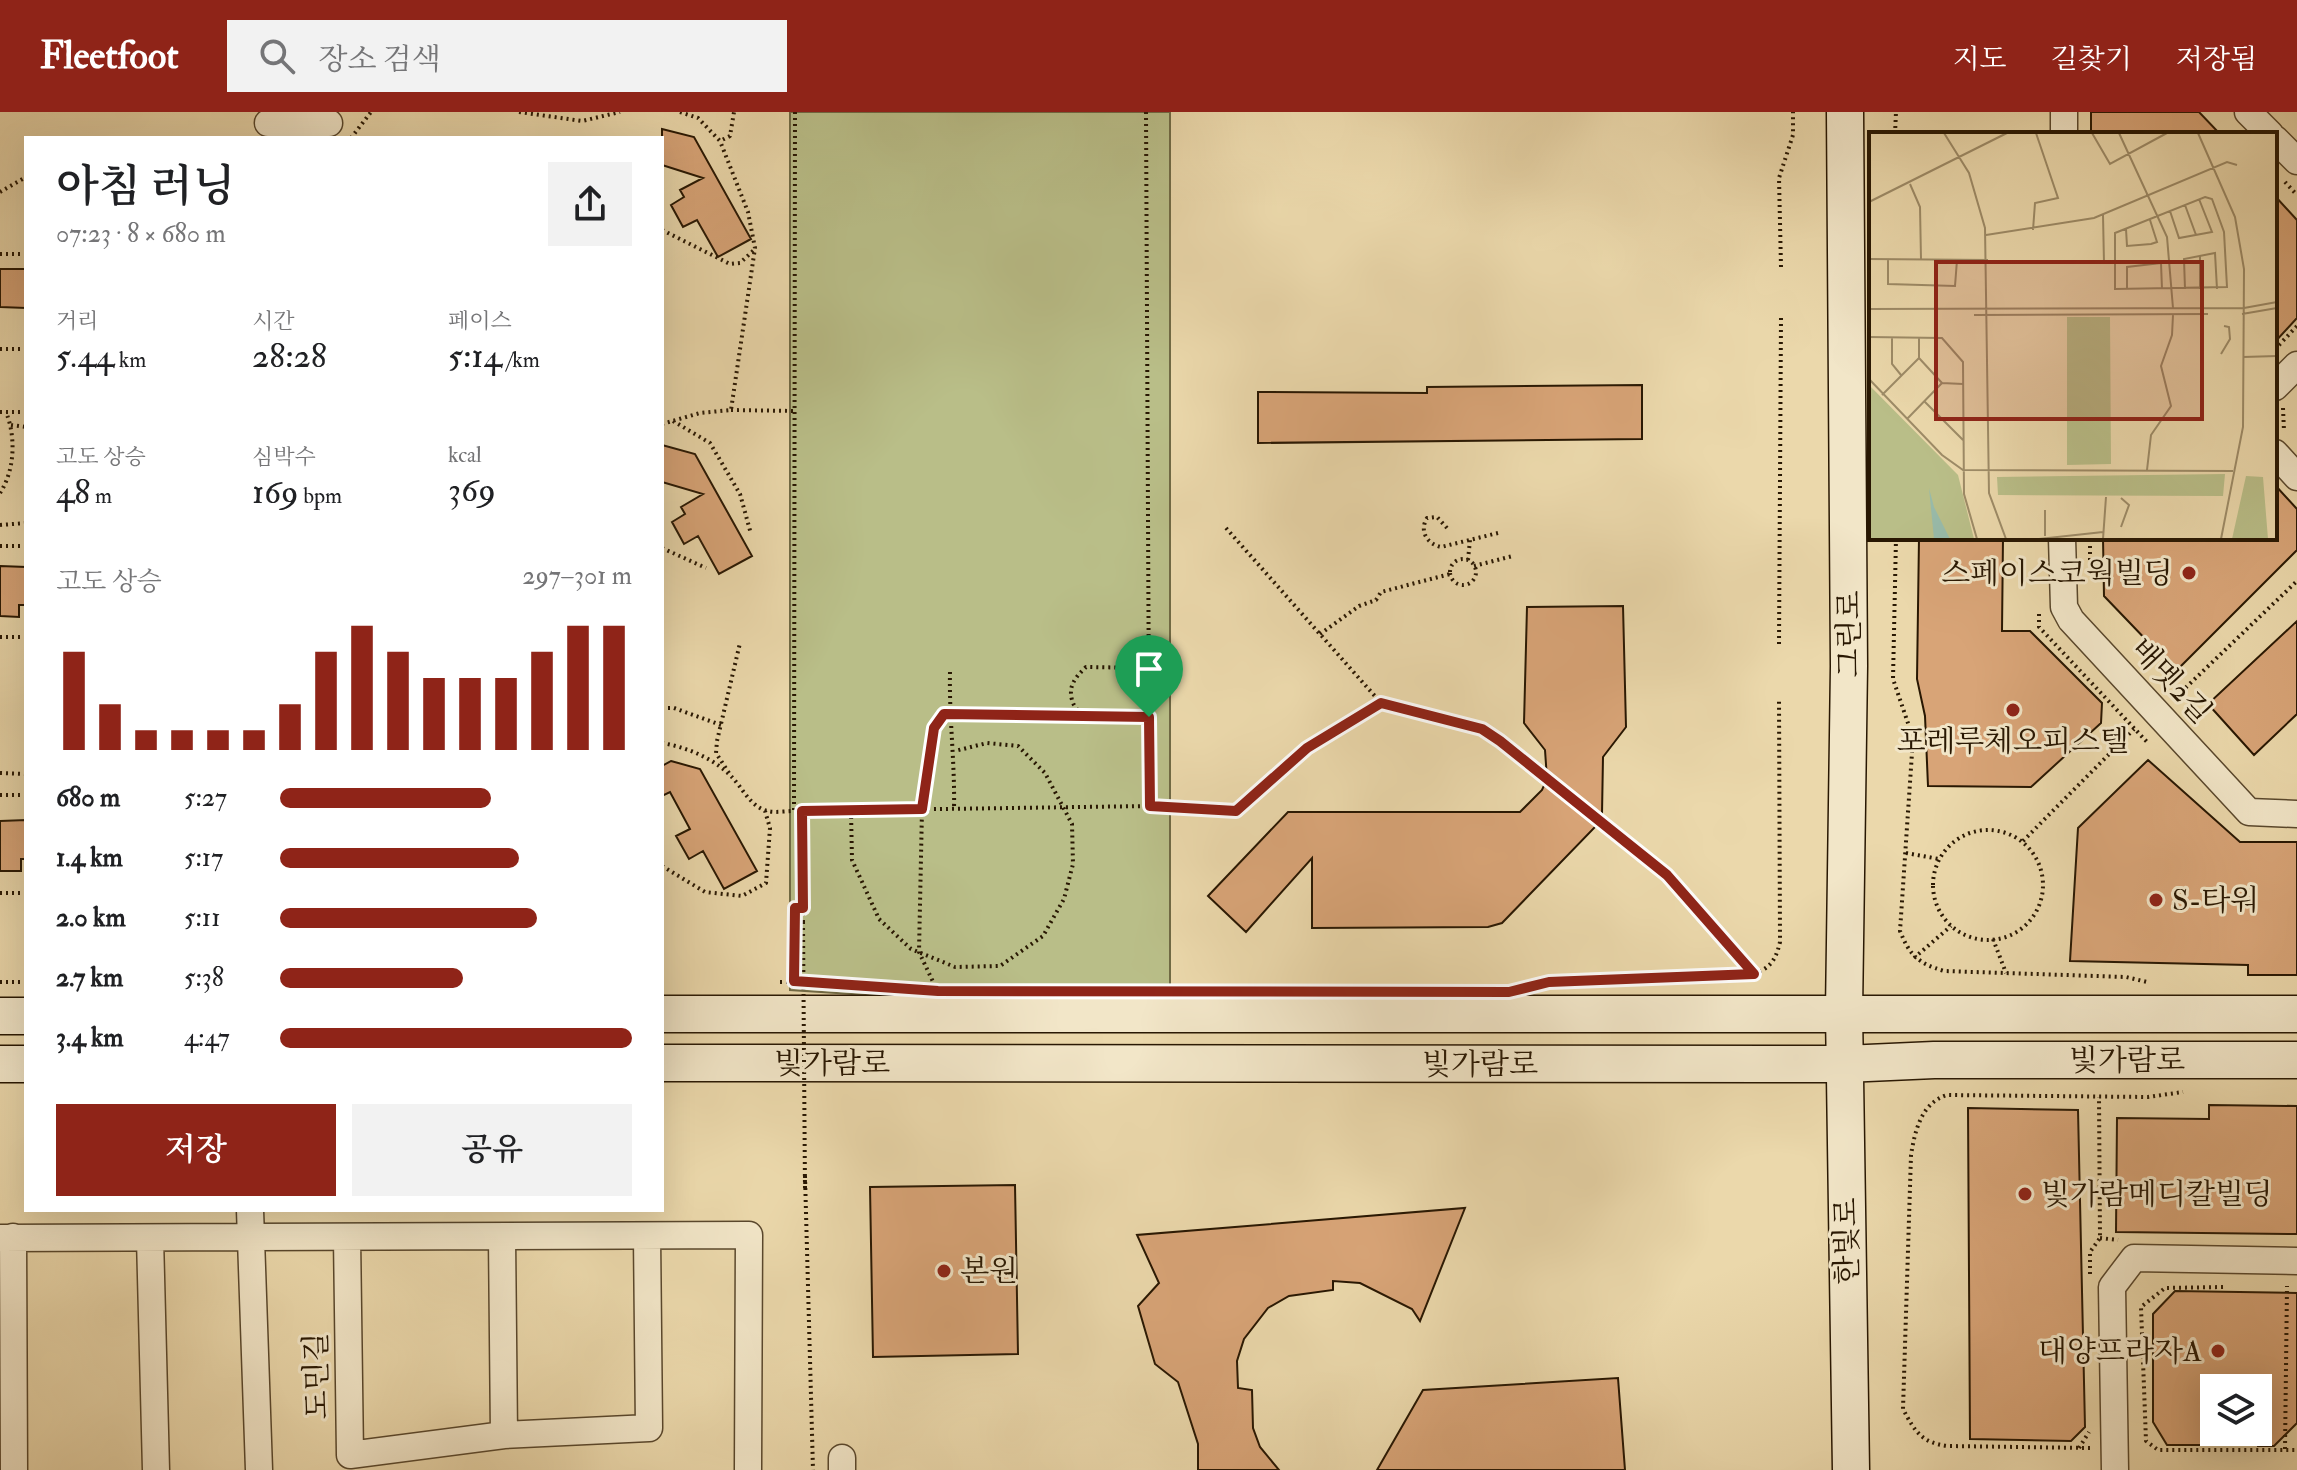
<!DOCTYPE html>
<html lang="ko">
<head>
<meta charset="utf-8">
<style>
	body { margin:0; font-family:"IM FELL Double Pica","Noto Serif KR",serif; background:#f2f2f2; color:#202124; height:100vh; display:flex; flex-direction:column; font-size:30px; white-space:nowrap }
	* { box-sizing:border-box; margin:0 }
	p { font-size:26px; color:#757577 }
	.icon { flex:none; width:44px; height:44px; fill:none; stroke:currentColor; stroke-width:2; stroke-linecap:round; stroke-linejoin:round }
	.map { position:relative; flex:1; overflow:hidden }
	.details { position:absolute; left:24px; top:24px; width:640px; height:1076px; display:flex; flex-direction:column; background:#fff; border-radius:0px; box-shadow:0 8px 32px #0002 }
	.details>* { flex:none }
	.controls { position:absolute; left:2200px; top:1262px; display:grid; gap:16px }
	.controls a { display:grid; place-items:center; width:72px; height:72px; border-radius:0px; background:#fff; box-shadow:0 8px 32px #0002; font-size:40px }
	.pin { position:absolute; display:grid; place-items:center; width:68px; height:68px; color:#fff; margin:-82px -34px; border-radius:50% 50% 50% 0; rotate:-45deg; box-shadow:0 0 8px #0007 }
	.pin .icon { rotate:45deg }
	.round { display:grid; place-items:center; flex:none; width:84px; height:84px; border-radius:0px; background:#f2f2f2 }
	.overview { display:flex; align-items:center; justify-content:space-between; height:136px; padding:0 32px }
	h1 { font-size:44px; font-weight:600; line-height:60px }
	.metrics { display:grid; grid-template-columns:repeat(3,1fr); gap:12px; height:136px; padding:8px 32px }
	.metrics div { display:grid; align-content:center }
	.metrics b { font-size:34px; font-weight:600 }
	.metrics small { font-size:22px; font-weight:400 }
	.metrics p { font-size:22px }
	.chart { height:224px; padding:16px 32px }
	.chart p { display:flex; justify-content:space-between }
	.chart svg { width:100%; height:144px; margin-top:8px; stroke:#8f2418; stroke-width:6 }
	.button { display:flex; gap:16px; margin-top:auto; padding:16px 32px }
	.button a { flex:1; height:92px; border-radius:0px; background:#8f2418; color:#fff; font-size:32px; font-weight:600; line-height:92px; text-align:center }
	.button a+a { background:#f2f2f2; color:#202124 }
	ul { padding:0 32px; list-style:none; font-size:26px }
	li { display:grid; grid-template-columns:128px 96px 1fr; align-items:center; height:60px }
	li i { height:20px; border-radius:10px; background:#8f2418 }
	header { display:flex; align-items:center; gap:48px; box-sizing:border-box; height:112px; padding:0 40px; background:#8f2418; color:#fff }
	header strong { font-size:38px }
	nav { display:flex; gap:44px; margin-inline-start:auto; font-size:28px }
	.search { width:560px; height:72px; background:#f2f2f2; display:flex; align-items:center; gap:20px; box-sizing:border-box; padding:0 28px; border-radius:0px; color:#757577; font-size:30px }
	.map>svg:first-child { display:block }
	.green { fill:#b9be88; stroke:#706a45; stroke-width:2 }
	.building { fill:#d8a477; stroke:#281702; stroke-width:2 }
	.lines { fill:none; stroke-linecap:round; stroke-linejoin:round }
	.street-casing { stroke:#59472c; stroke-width:29 }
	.secondary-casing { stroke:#281702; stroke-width:39 }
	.path { stroke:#281702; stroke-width:4; stroke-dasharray:2 4; stroke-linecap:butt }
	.street { stroke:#f2e6c8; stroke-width:26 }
	.secondary { stroke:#f2e6c8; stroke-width:36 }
	.path-bridge { stroke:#281702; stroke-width:4; stroke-dasharray:2 4; stroke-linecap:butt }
	.route-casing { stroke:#fff; stroke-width:16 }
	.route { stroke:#8f2418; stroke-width:10 }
	.poi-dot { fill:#8f2418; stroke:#f2e6c8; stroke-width:3 }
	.labels { text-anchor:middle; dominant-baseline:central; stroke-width:6; stroke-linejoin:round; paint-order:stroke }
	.poi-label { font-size:30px; fill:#281702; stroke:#f2e6c8; text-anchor:start }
	.street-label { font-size:30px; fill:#281702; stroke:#f2e6c8 }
	.inset-road { fill:none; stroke:#9d8b67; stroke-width:2 }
	.view { fill:#8f2418; fill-opacity:0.15; stroke:#8f2418; stroke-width:4 }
	.inset-edge { fill:none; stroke:#281702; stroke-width:4 }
</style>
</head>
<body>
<header>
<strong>Fleetfoot</strong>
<div class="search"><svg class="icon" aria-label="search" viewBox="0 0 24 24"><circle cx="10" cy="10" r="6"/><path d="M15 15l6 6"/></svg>장소 검색</div>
<nav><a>지도</a><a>길찾기</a><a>저장됨</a></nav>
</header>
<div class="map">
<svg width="2297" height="1358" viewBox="0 0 2297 1358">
	<rect width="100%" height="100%" fill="#ebd8ab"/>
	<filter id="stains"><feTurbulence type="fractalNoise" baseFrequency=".0025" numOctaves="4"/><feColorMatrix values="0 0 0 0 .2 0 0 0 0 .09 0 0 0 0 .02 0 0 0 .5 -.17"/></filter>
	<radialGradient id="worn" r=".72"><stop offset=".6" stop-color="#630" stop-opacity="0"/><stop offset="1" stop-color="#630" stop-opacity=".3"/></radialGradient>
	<path class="green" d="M790,0H1170V879L915,886L790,878Z"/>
	<path class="building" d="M2091,0H2199L2220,22H2091Z
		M662,17L694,25L751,127L718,145L697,108L683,115L671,93L684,85L680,78L703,66L662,53Z
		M2275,84L2297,108V206L2275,230Z
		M0,157H26V196L0,195Z
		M1642,273V327L1258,331V280L1427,281V275Z
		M662,333L695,342L752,444L719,462L698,424L684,432L672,410L685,402L681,395L703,382L662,370Z
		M2275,373L2297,397V438L2176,559L2104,484L2103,426H2275Z
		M1919,426H2003L2002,519H2030L2102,591L2101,611L2031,675L1928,674L1925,604L1917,567Z
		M0,454L26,455V493H19V505L0,504Z
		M1623,494L1626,615L1603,645L1602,702L1596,714L1502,811L1488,815L1312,816V746L1246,820L1208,784L1288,700H1520L1542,678L1547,667L1545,638L1524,611L1527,495Z
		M2297,509V602L2254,643L2208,592Z
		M2148,648L2240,730H2297V863H2248V853L2070,849L2078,716Z
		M671,649L700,657L757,759L724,777L703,739L689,747L676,724L690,717L670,680L662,684V654Z
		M26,708V747H21V759H0V709Z
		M2209,993L2297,994V1122L2116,1120L2117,1006L2209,1007Z
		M1968,996L2078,998L2085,1315L2071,1329L1970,1327Z
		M1015,1073L1018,1242L873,1245L870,1075Z
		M1465,1096L1420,1209L1412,1197L1360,1171L1333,1169V1178L1289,1184L1268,1196L1244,1227L1237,1249L1238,1276L1252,1278L1253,1316L1260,1335L1279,1358H1198V1332L1178,1270L1155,1252L1138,1194L1159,1171L1137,1123Z
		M2175,1179L2297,1181V1311L2274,1334H2258V1276H2214V1333H2167L2153,1310V1202Z
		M1618,1266L1625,1358H1377L1423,1278Z"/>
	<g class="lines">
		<defs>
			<path id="street" d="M2248,0L2270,22
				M268,11H329
				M2064,22V0
				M2275,27L2297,49
				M2275,275L2297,253
				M2275,341L2297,365
				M2062,426L2064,495L2071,508L2249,700L2297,702
				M250,1098L259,1358
				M13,1125L14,1358
				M347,1125L350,1343L504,1323L649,1316L647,1124
				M502,1125L504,1323
				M0,1126L749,1123L748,1358
				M150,1126L156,1358
				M842,1358V1346
				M2115,1358L2112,1175L2134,1146L2297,1149"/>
			<path id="secondary" d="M1845,0L1849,554L1844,900L1851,1358
				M662,902H2297
				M0,904H26
				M662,951L1845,952L1934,948H2297
				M0,952H26"/>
		</defs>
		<use href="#street" class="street-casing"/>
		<use href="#secondary" class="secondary-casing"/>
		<path class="path" d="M519,0L582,9L620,0
			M680,0L698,6L720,29L730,24L734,0
			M795,0L794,699H802L803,810
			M1146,0L1149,605C1128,605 1079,615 1072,588C1068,573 1076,565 1086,555L1149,556
			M1895,22L1896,0
			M351,26L371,0
			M2285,70L2297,83
			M0,80L26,65
			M662,118L730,152L740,151L754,138
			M0,142H26
			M1781,155L1779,66L1793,23V0
			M2279,233L2297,214
			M0,237H26
			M2283,296L2284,319
			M731,298L795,299
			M0,300H26
			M673,309L710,331L740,382L751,422
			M662,312L700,301L731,298L755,136L748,100L720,29
			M11,313L26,315
			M0,381C15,358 16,325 6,300
			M0,413L26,411
			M1226,416L1381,591L1482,617L1500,629L1667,763L1754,862
			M1447,416L1437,405L1427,406C1419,419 1427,432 1441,435L1498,421
			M1896,426L1893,567L1913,626L1900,819C1910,844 1918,851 1944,859L2126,865L2147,870
			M0,434H26
			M662,436L706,456
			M1450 460a13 13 0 1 1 26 0a13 13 0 1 1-26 0Z
			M1468,448L1470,428
			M2090,448V426
			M1474,454L1513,444
			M2039,502V515L2147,630
			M1320,522L1359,494L1376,488L1381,480L1450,462
			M0,525H26
			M1779,532L1781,205
			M950,560C949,606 955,651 954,697
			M2177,584L2297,469
			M662,596H674L721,613
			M1149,605L1150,694L1236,699L1307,636L1381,591
			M662,631C686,635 713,646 731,664C742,675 751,696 768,699C775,701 786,699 794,699
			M0,661L26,662
			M729,661L716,641L717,629L740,531
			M0,683H26
			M802,699L1150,694
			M851,699L852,748L879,807L911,837L955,855L1000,854L1043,824L1064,787L1073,752L1072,712L1045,661L1018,634L987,631L955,639
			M1933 773a55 55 0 1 1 110 0a55 55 0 1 1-110 0Z
			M2023,729L2134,617
			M1906,741L1939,747
			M662,754L705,780L742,784L766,771L770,716L765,699
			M0,781H26
			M1993,827L2006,861
			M1914,846L1951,814
			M794,869L795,796H803
			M0,870H26
			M780,870H811
			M1550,870L1745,864C1767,859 1775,852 1780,830L1779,586
			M935,874L919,840L922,697L934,616L944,602L1084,605
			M805,1064L813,1358
			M2100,1126L2118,1128
			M2090,1162V1140L2100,1126L2099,985
			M2223,1175L2165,1176L2141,1195L2146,1329L2158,1338H2297
			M2079,1336L2089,1320
			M2090,1336L1948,1334C1922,1331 1915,1320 1903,1297L1911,1043C1915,1019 1921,991 1947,983L2148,985L2183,980
			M2285,1337L2287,1174"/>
		<use href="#street" class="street"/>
		<use href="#secondary" class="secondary"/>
		<path class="path-bridge" d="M803,810L805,1078"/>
	</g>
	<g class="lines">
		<defs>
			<path id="route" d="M1381,591L1482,617L1500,629L1667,763L1754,862L1549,870L1509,880L938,879L794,869L795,796H803L802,699L922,697L934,616L944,602L1149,605L1150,694L1236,699L1307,636Z"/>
		</defs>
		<use href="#route" class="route-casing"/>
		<use href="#route" class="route"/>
	</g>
	<g class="poi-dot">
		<circle cx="2189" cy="461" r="8"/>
		<circle cx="2013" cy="598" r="8"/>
		<circle cx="2156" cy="788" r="8"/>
		<circle cx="2025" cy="1082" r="8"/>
		<circle cx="944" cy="1159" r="8"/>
		<circle cx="2218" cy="1239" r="8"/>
	</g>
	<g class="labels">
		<g class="poi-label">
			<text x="2173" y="461" text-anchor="end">스페이스코웍빌딩</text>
			<text x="2013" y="629" text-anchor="middle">포레루체오피스텔</text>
			<text x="2172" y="788">S-타워</text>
			<text x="2041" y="1082">빛가람메디칼빌딩</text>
			<text x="960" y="1159">본원</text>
			<text x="2202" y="1239" text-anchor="end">대양프라자A</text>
		</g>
		<g class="street-label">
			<text transform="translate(1849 522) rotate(-90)">그린로</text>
			<text transform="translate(2171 569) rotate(47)">배멧2길</text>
			<text x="2127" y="948">빛가람로</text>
			<text x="832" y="951">빛가람로</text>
			<text x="1480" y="952">빛가람로</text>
			<text transform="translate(1847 1129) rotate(-91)">한빛로</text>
			<text transform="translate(317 1264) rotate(-91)">도민길</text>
		</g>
	</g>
	<g transform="translate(1869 20)">
		<rect width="408" height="408" fill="#ebd8ab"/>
		<path d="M198,185H241L242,332L198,333ZM0,253L89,343L105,407H0ZM356,342L354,364L129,363L128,345ZM377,344L394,345L399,407H363Z" fill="#b9be88"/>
		<path d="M60,356L65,375L81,407H65Z" fill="#98baa9"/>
		<path class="inset-road" d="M75,1L100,41L116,96L120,361L137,407M223,1L241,32L298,1M250,1L298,105L304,176M329,1L366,85L375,137L374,295L352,407M41,52L51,75L52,127M336,65L343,67L355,100L358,155L246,157V101ZM0,70L138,1M316,73L327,103M301,79L310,106L343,100L330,67M234,83L235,131M257,97L258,114L282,112L288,110L281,88M164,98L166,71L189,66L167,1M117,103L225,86L358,30L368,33M331,124V157M0,127L119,128M19,127V152L86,154L88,128M258,157V135L292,131L293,157M316,157L315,127L346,121L348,157M0,177L375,176L408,170M373,182L408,176M105,183L339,182M0,205L73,206L94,230L95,362L108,407M23,205V232L32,243M50,205V226L73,251L94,252M352,222L361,207L360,195L355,194M374,225L408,224M0,247L73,323L94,338L364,339M13,263L50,226M55,269L94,308M38,287L73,251M278,338L282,303L302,274L292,234L303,203L304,183M252,395L260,373L252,366M176,404V378M170,407L234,400M234,407L237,365"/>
		<path class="view" d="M67,130H333V287H67Z"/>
		<rect width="408" height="408" class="inset-edge"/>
	</g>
	<rect width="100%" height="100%" filter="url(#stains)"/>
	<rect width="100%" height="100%" fill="url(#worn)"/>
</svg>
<div class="controls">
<a><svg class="icon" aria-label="layers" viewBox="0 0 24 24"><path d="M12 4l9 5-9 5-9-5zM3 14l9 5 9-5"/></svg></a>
</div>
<div class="pin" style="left:1149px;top:605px;background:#1e9e55"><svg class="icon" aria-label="arrive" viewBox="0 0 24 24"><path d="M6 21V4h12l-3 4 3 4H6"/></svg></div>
<section class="details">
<div class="overview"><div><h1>아침 러닝</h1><p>07:23 · 8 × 680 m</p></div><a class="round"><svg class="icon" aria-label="share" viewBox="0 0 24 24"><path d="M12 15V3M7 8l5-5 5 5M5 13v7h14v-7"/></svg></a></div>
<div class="metrics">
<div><p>거리</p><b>5.44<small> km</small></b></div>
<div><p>시간</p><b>28:28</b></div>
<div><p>페이스</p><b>5:14<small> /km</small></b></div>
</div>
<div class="metrics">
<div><p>고도 상승</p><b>48<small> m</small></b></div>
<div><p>심박수</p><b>169<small> bpm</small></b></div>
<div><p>kcal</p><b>369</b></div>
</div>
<div class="chart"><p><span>고도 상승</span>297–301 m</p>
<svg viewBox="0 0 160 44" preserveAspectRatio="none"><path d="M5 44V14M15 44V30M25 44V38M35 44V38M45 44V38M55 44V38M65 44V30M75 44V14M85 44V6M95 44V14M105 44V22M115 44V22M125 44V22M135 44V14M145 44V6M155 44V6"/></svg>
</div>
<ul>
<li><b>680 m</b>5:27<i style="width:60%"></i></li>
<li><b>1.4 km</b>5:17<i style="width:68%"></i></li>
<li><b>2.0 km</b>5:11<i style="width:73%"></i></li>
<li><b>2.7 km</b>5:38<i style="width:52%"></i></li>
<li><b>3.4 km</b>4:47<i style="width:100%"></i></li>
</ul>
<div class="button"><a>저장</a><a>공유</a></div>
</section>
</div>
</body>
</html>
